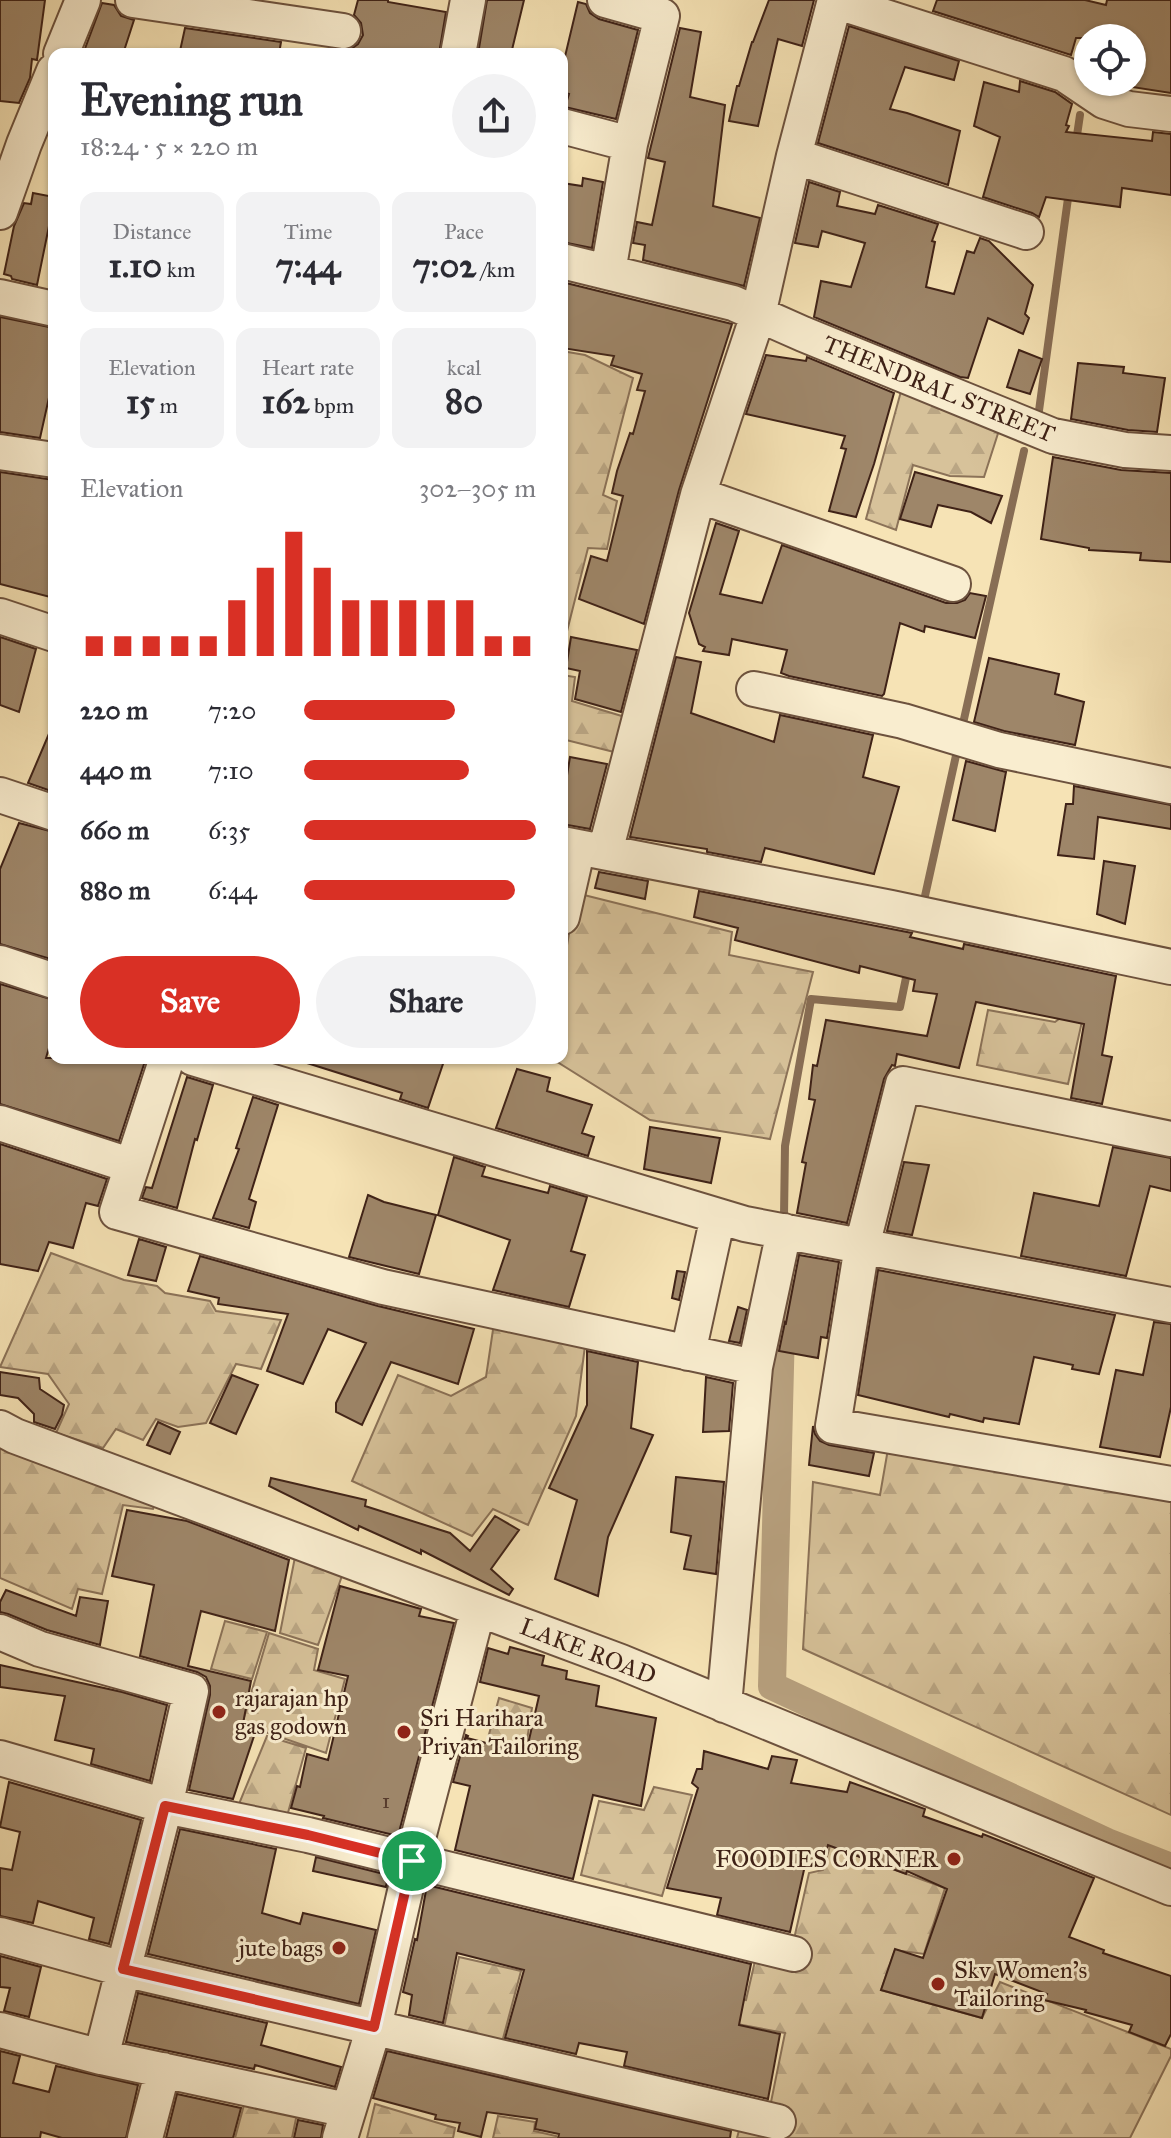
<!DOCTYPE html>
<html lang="en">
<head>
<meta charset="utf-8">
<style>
	body { margin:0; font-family:"IM FELL Great Primer",serif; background:#f2f2f3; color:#2b2b33; height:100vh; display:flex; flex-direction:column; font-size:30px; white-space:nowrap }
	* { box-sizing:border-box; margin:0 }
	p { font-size:26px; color:#7c7c81 }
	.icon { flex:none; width:44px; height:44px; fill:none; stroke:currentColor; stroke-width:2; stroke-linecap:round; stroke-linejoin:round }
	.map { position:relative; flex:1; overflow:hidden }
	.sheet { position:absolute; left:48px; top:48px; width:520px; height:1016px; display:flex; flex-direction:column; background:#fff; border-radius:16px; box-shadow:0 2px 6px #0004 }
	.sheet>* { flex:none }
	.buttons { position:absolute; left:1074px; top:24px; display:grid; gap:16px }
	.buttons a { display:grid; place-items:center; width:72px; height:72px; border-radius:50%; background:#fff; box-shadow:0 2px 6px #0004; font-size:40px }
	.pin { position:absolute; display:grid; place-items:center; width:68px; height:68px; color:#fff; margin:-34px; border:4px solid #fff; border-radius:50%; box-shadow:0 2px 8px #0007 }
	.round { display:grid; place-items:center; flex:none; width:84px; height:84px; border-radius:42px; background:#f2f2f3 }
	.head { display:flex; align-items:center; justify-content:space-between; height:136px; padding:0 32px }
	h1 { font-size:44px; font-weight:700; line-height:60px }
	.stats { display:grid; grid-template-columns:repeat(3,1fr); gap:12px; height:136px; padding:8px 32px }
	.stats div { display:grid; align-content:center; border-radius:16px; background:#f2f2f3; text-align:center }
	.stats b { font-size:34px; font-weight:700 }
	.stats small { font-size:22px; font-weight:400 }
	.stats p { font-size:22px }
	.chart { height:224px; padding:16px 32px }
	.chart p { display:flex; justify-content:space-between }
	.chart svg { width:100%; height:144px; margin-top:8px; stroke:#d93025; stroke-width:6 }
	.cta { display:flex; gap:16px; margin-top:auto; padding:16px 32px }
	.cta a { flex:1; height:92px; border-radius:48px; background:#d93025; color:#fff; font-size:32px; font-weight:700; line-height:92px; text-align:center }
	.cta a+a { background:#f2f2f3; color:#2b2b33 }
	ul { padding:0 32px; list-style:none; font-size:26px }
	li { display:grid; grid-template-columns:128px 96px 1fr; align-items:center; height:60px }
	li i { height:20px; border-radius:10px; background:#d93025 }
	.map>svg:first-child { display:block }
	.forest { fill:url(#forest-firs); stroke:#8b7258; stroke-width:2 }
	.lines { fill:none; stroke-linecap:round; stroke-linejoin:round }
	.stream { stroke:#886e55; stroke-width:8 }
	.canal { stroke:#b8a17f; stroke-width:28 }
	.building { fill:#9e8669; stroke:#3f2217; stroke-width:2 }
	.minor-casing { stroke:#6d523e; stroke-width:38 }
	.minor { stroke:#f9edcf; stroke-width:34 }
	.route-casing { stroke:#fff; stroke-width:16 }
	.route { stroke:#d93025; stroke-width:10 }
	.poi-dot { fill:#8f2418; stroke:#f9edcf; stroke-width:3 }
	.labels { text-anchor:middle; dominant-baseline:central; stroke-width:6; stroke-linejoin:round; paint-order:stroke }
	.number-label { font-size:20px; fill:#573b2c }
	.street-label { font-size:24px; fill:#3f2217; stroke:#f9edcf }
	.poi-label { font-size:24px; fill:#3f2217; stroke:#f9edcf; text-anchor:start }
</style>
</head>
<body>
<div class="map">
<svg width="1171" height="2138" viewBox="0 0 1171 2138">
	<defs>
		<pattern id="forest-firs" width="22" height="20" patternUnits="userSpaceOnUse" patternTransform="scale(2)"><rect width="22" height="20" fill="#d7c29a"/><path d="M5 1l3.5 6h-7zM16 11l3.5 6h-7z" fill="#baa684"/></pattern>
	</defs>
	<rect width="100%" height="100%" fill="#f6e3b5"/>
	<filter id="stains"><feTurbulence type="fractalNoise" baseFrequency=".0025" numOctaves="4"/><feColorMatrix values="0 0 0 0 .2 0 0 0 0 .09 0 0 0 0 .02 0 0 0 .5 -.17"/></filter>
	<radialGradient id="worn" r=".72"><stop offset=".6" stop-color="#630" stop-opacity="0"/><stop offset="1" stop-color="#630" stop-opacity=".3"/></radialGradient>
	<path class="forest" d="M562,351L585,355L633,378L603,495L617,501L607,549L588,548L562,651Z
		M903,384L1001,424L984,477L950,476L913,465L896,530L866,519Z
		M562,675L575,677L572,701L635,720L626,755L562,739Z
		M576,893L732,932L729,955L813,972L770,1139L650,1120L551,1058H562V974Z
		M988,1010L1055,1022L1067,1013L1083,1017L1068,1084L977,1065Z
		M51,1253L124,1280L157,1286L165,1293L210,1301L216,1311L281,1320L261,1369L236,1364L206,1423L178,1427L156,1419L143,1440L116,1429L103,1448L56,1433L69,1404L48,1374L0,1367Z
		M494,1323L586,1338L576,1416L528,1525L493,1509L472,1536L352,1481L398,1375L451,1396L486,1377Z
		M0,1438L157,1495L153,1509L123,1505L102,1594L78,1589L72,1609L0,1578Z
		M888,1449L1171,1498V1815L803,1649L813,1482L880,1495Z
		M297,1547L345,1567L318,1645L280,1633Z
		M225,1621L267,1632L252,1679L211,1669Z
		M269,1633L318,1649L314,1670L345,1679L326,1753L242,1724Z
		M499,1698L532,1708L526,1747L488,1738Z
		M267,1736L306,1748L284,1827L234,1816Z
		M654,1787L692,1795L662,1896L581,1875L599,1801L644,1810Z
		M830,1846L945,1888L924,1954L895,1950L881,1990L982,2018L1000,1982L1171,2049V2056L1130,2138H737L742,2119L769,2112L785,2033L705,2018L709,1994L746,2000L755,1961L794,1939L809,1873L823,1870Z
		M459,1957L521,1971L501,2046L442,2037Z
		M247,2094L299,2104L292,2138H235Z
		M375,2104L455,2128L453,2138H367Z
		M498,2116L535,2122L534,2131L556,2136V2138H493Z"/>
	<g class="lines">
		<path class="stream" d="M1076,142L1080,115
			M1038,418L1069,191
			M962,728L1024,451
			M923,905L957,751
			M784,1216L785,1146L811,999L900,1007L908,968"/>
		<path class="canal" d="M782,1288L772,1686L1107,1842L1171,1867"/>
	</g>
	<path class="building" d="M0,0H45L37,60L32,59L30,78L19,103L0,101Z
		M358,0H388V2L446,12L439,54H345L346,50L351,49L358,44L363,35L361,23L354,15Z
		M487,0H524L511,54H478Z
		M769,0H814L802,46L778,39L758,126L729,121L737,86H739L752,42H753Z
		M937,0H1085L1106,5L1107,0H1171V93L1132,87V38H1076L1071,55L933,11Z
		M578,2L586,4L590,13L599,19L638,30L616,119L565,107L569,94L562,92V69Z
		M102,3L114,5L121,16L134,20L123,54H83Z
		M849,26L959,61L954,80L905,67L890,109L907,113L960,131L948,185L818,143Z
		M185,28L281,42L279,54H194L180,51Z
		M680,28L701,32L690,97L725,105L713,206L760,218L744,286L643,260L645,245L633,243L637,222L652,225L665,162L648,158Z
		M1020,81L1055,92L1072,104L1066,125L1069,126L1066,132L1152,141L1153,132L1171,134V195L1122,188L1120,207L1046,197L1039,217L1032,213L983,197L1000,137L974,126L984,82L1019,92Z
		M583,178L603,182L592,248L562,242V183L582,186Z
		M809,182L840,192L837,206L875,214L878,205L938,224L932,241L935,242L926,287L954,294L967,251L974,253L980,238L989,241L1033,285L1025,314L1029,318L1023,334L988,318L968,378L960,377L814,317L821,281L851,287L865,243L822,231L818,247L795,243Z
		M33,193L54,197V226H49L37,285L12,279L11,276L4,274L14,226L24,203L31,204Z
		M562,282L732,324L679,490L644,624L579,599L591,556L607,561L623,496L612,493L617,471L630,433L633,434L645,391L637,390L642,374L611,365L614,356L562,348Z
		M0,317L54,328V375L40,438L0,432Z
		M1019,350L1042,359L1030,394L1007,387Z
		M766,355L806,361L807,357L894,393L874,464L856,517L829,511L846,449L841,448L845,436L746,414Z
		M1078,363L1124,367L1123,373L1165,378L1157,432L1128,430L1071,419Z
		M1053,457L1121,470L1171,473V562L1140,560L1141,553L1089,550V548L1041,539Z
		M0,472L54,480V598L0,584Z
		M915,472L1002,496L991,523L971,512L938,505L931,527L900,519Z
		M716,523L739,531L720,594L762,603L782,545L946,603H957L965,600L970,593L986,596L975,638L925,626L924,632L900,623L884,694L882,696L789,676L781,673L787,650L732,639L729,655L703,651L705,647L699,644L689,613Z
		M0,637L36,649L19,712L0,705Z
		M571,637L637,650L621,712L575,699L580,671L566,668Z
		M676,657L701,662L691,713L774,742L780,715L873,735L863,777L899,787L874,874L765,848L761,862L707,852V849L630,837Z
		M989,658L1059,674L1055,694L1084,702L1075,745L1004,731L974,722Z
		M54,722V792L28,783Z
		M570,757L607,764L590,829L562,824V806Z
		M966,761L1006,772L995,831L953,820Z
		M1074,786L1171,805V829L1098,817L1094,859L1058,855L1066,804H1073Z
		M19,823L54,832V960L0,944V869Z
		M1104,861L1135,866L1125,924L1097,914Z
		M599,872L648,881L645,899L595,888Z
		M699,891L912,933L910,937L963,949L964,944L1116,976L1102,1055L1112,1057L1102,1104L1071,1098L1084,1024L976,1002L959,1068L897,1054L895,1066L892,1065L884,1079L847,1223L797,1213L806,1163L802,1162L815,1100L809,1099L813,1065L817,1066L826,1020L927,1036L937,994L913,991L915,980L860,966L859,973L735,940L738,928L694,917Z
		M0,984L54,1000V1031L46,1058H146L119,1141L0,1104Z
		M308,1058H445L428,1108L400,1099L402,1093L307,1063Z
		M517,1069L550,1078L547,1091L592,1105L582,1133L594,1137L588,1156L496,1128Z
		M187,1077L213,1085L197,1140L195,1139L177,1208L142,1198L146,1187L152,1188Z
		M253,1097L278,1105L249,1199L256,1202L249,1228L213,1218L239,1149L236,1148Z
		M650,1127L720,1138L711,1183L644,1169Z
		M0,1144L107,1179L98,1206L86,1203L73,1248L49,1242L38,1271L0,1264Z
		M1113,1147L1171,1158V1191L1150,1186L1126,1276L1021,1256L1034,1193L1099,1206Z
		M454,1157L485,1167L482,1176L548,1193L550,1186L587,1197L571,1251L585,1255L569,1307L493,1290L510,1240L438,1215Z
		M904,1162L929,1165L912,1235L887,1231Z
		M368,1195L384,1202L436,1215L419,1274L349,1257Z
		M139,1239L166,1247L156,1281L128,1275Z
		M799,1255L839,1262L827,1338L821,1337L818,1358L779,1351L785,1322L786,1323Z
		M200,1256L378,1306L474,1329L458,1384L391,1362L362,1425L336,1412V1403L366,1343L328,1329L303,1384L267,1371L288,1314L218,1304L219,1298L188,1291Z
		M878,1270L1115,1315L1099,1374L1072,1369L1073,1365L1034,1357L1019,1424L984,1418L983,1422L950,1414L949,1417L858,1395Z
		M677,1271L685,1272L679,1300L672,1298Z
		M738,1307L747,1310L740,1343L729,1341Z
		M1154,1322L1171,1324V1407L1160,1457L1100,1447L1116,1370L1143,1375Z
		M587,1351L638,1362L631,1428L653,1435L608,1537L598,1596L555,1579L577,1500L549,1488L587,1405Z
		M0,1372L39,1378L40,1389L64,1405L62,1415L55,1429L34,1422V1414L18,1398L0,1395Z
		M232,1375L258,1385L236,1434L210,1423Z
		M706,1377L733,1383L729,1431L703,1432Z
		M158,1422L180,1432L170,1454L147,1445Z
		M813,1426L815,1434L820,1441L829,1445L874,1453L869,1476L809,1465Z
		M676,1477L724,1482L716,1574L684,1569L691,1536L671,1532Z
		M271,1478L366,1500L365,1506L450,1533L470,1551L495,1516L519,1530L491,1569L513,1589L509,1595L421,1550V1554L359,1526L358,1530L269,1486Z
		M127,1510L187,1521L289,1560L275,1631L201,1611L188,1666L251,1681L242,1729L255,1733L233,1799L189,1790L210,1695V1686L206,1677L197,1672L140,1656L154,1585L112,1576Z
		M340,1586L421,1609L419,1616L454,1623L398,1836L323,1818L324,1816L291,1808L297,1786L300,1787L307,1754L328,1760L348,1676L318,1670Z
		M6,1590L76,1616L80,1597L108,1601L100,1645L47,1630L8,1614L0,1612V1602Z
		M510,1647L544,1656L542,1665L567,1671L566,1679L599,1686L596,1706L656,1718L641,1806L593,1795L573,1879L455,1850L470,1786L453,1782L466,1735L468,1736L467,1738L526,1753L539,1696L480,1682L488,1648L508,1654Z
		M0,1665L122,1692L167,1705L150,1781L91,1764L94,1749L55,1740L65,1696L0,1687Z
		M704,1751L768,1769L772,1756L797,1760L791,1783L847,1792L850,1782L925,1809L923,1816L982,1837L983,1834L1094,1878L1069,1937L1104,1950L1103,1953L1171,1976V2034L1165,2046L1129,2032L1132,2025L1085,2012L1086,2010L1044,2000L1047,1994L995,1974L982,2018L881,1990L895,1949L923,1958L947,1889L907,1871L906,1874L828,1845L823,1864L806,1861L790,1932L717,1915L721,1898L667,1888L698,1788L692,1783L697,1769H702Z
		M9,1782L141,1820L109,1944L89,1939L94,1918L38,1901L33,1923L0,1916V1868L12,1870L20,1832L0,1827Z
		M180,1829L276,1849L262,1913L300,1924L303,1913L376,1930L359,2004L148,1954Z
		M316,1857L388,1875L386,1887L313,1871Z
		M427,1885L751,1964L739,2025L780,2034L768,2099L624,2066L627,2052L579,2043L576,2054L505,2038L524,1970L457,1953L443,2023L409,2015L412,1995L403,1992L415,1939L417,1940Z
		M0,1956L41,1967L29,2017L4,2011L10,1988L0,1987Z
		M138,1993L267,2023L261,2045L341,2067L335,2087L255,2065L254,2069L126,2042Z
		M0,2051L20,2056L13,2083L49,2092L56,2066L138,2085L126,2138H62L41,2132L40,2138H0Z
		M387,2051L731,2131L730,2138H558L559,2134L535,2129L537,2119L487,2112L481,2137L458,2131L460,2123L435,2119L436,2115L373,2098Z
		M177,2094L241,2108L233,2138H166Z
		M298,2120L323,2125L321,2138H294Z"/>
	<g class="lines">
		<defs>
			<path id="minor" d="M133,0L343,31
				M605,0L662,16L630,144L608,272
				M835,1L1064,74L1104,101L1129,109L1171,114
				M61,54L83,0
				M458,54L468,0
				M562,126L630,144
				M794,156L1026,232
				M0,212L24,144L54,71
				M562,261L733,303L803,334L1053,436L1125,450L1171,453
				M0,297L54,309
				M0,452L54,460
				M698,495L953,584
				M0,616L54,634
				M754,689L903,721L999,750L1171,786
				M0,795L54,813
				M562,844L891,908L1171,967
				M605,852L698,495L758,315L794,156L835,0
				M562,917L578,847
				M0,963L54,981
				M167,1058L117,1212L383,1287L755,1367L724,1705
				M193,1058L745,1224L1171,1305
				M0,1123L132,1166
				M1171,1139L903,1084L862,1246L833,1426L1171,1484
				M688,1353L718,1216
				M755,1367L784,1231
				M0,1428L15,1436L621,1662L1171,1888
				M0,1632L40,1649L191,1691L165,1806L101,2057
				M0,1758L165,1806L308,1835L794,1954
				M0,1935L123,1969L778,2122
				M0,2030L101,2057L347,2110
				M145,2138L163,2070
				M340,2138L374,2027L412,1861L478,1609"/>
		</defs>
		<use href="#minor" class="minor-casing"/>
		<use href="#minor" class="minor"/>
	</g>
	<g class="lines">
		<defs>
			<path id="route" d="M165,1806L308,1835L412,1861L374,2027L123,1969Z"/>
		</defs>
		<use href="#route" class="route-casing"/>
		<use href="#route" class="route"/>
	</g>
	<g class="poi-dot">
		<circle cx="219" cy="1712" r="8"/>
		<circle cx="404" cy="1732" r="8"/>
		<circle cx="954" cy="1859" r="8"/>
		<circle cx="339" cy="1948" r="8"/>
		<circle cx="938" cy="1984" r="8"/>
	</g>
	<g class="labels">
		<g class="number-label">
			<text x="386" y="1801">1</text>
		</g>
		<g class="street-label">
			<text transform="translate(939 389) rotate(22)">THENDRAL STREET</text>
			<text transform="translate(588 1651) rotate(21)">LAKE ROAD</text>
		</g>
		<g class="poi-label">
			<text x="235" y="1698">rajarajan hp<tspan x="235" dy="28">gas godown</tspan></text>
			<text x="420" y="1718">Sri Harihara<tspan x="420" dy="28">Priyan Tailoring</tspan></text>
			<text x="938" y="1859" text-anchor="end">FOODIES CORNER</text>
			<text x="323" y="1948" text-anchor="end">jute bags</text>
			<text x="954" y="1970">Skv Women's<tspan x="954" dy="28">Tailoring</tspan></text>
		</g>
	</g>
	<rect width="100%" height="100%" filter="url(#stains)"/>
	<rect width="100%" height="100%" fill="url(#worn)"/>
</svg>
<div class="buttons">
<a><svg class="icon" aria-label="locate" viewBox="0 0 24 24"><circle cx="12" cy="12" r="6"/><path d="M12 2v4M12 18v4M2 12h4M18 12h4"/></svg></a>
</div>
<div class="pin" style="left:412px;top:1861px;background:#1e9e55"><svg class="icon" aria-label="arrive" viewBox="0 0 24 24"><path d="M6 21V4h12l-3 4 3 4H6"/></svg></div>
<section class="sheet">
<div class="head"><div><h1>Evening run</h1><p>18:24 · 5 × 220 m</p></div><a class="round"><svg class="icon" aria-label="share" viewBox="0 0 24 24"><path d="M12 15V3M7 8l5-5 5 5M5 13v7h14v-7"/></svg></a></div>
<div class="stats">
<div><p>Distance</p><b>1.10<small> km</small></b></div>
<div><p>Time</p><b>7:44</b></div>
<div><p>Pace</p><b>7:02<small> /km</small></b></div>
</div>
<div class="stats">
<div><p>Elevation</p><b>15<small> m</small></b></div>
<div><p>Heart rate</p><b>162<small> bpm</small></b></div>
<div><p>kcal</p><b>80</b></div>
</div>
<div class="chart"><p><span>Elevation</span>302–305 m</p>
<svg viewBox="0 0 160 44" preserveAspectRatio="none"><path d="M5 44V38M15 44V38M25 44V38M35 44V38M45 44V38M55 44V27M65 44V17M75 44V6M85 44V17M95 44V27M105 44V27M115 44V27M125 44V27M135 44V27M145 44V38M155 44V38"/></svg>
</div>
<ul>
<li><b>220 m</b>7:20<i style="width:65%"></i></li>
<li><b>440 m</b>7:10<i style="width:71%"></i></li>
<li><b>660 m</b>6:35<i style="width:100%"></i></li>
<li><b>880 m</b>6:44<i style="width:91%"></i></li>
</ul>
<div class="cta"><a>Save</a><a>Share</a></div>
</section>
</div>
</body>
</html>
